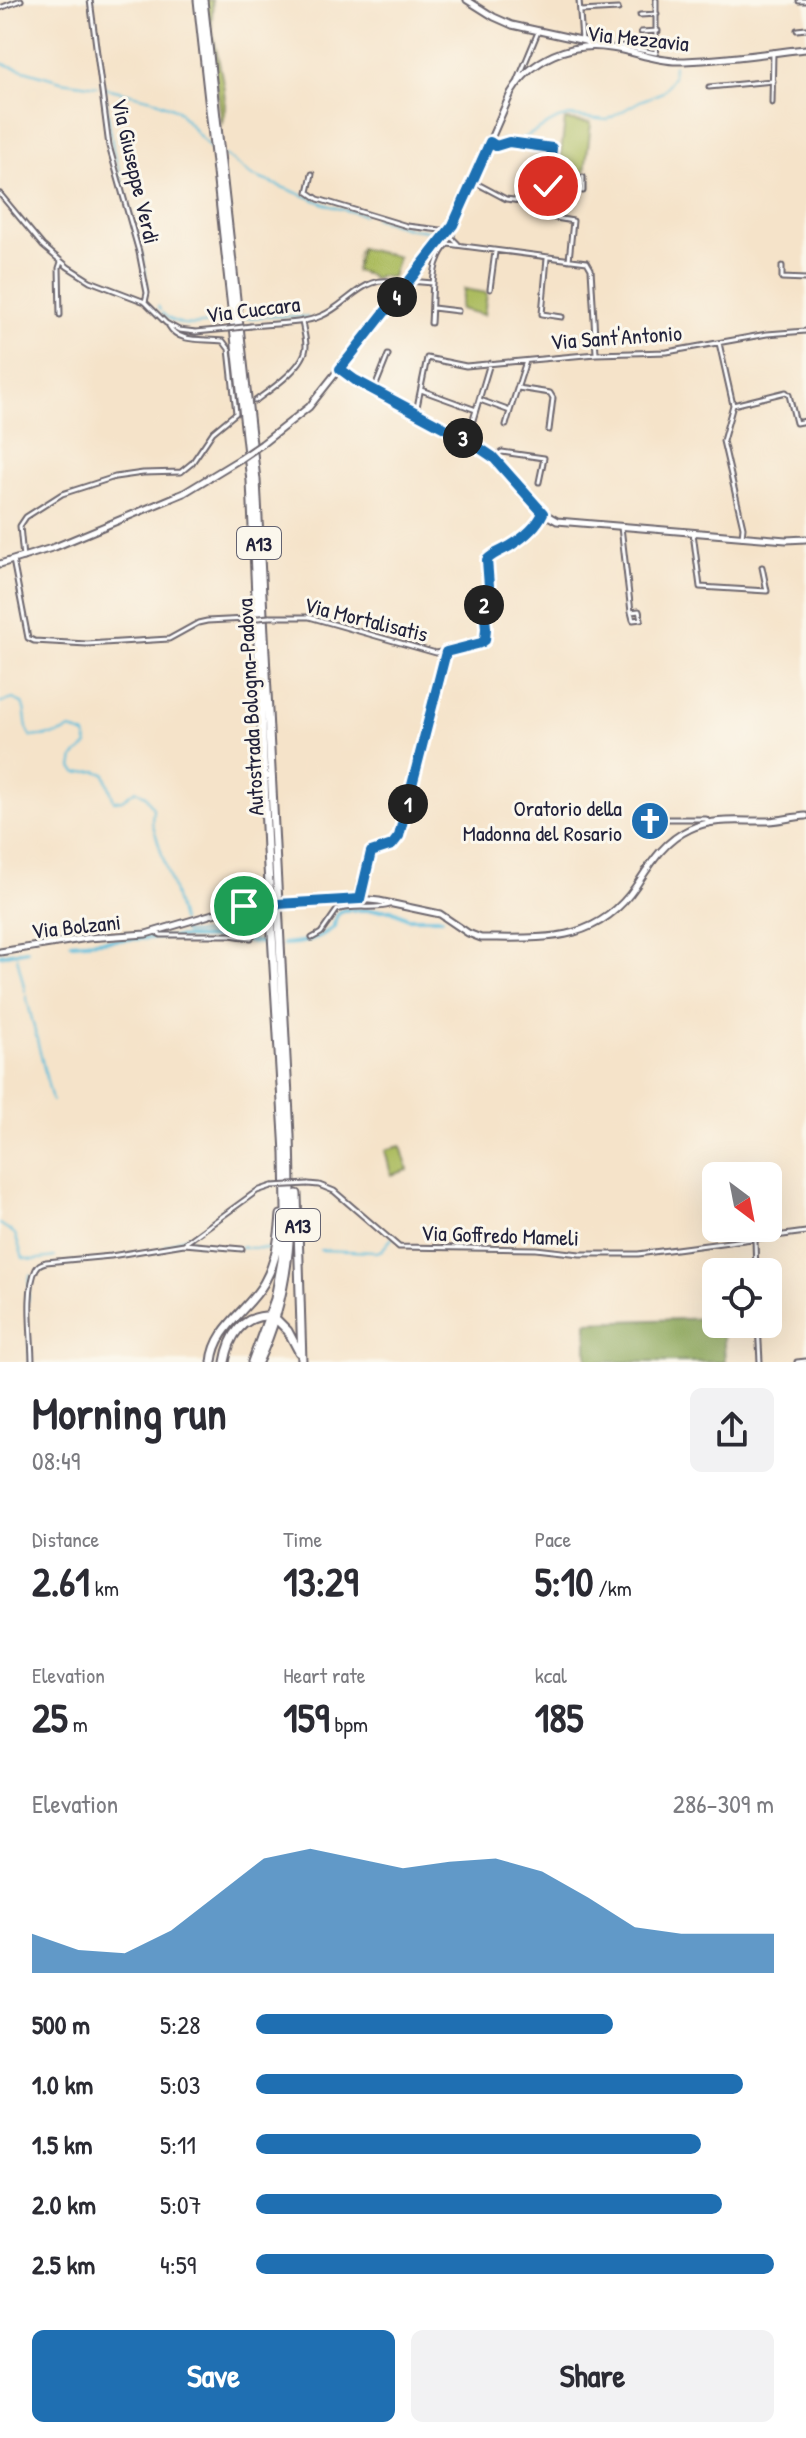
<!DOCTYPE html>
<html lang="en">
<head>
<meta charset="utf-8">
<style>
	body { margin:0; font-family:"Patrick Hand",sans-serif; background:#f2f2f3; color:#2b2b33; height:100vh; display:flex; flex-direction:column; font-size:30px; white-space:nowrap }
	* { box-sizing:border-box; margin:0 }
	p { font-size:26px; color:#7c7c81 }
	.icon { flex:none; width:44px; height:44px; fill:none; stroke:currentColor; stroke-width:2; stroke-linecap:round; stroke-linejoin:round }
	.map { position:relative; height:1362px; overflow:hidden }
	.side { display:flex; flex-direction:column; background:#fff; flex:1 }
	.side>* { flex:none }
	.needle { width:52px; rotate:148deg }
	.tools { position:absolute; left:702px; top:1162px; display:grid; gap:16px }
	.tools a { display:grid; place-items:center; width:80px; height:80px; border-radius:12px; background:#fff; box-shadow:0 8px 32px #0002; font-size:40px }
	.pin { position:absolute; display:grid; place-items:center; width:68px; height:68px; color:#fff; margin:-34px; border:4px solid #fff; border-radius:50%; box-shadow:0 2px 8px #0007 }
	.km { position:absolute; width:40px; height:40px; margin:-20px; border-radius:50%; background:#222; color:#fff; font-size:22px; line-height:40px; text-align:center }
	.round { display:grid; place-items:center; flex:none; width:84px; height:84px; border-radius:12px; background:#f2f2f3 }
	.head { display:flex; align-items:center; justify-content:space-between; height:136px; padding:0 32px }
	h1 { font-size:44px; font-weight:700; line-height:60px }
	.stats { display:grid; grid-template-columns:repeat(3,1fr); gap:12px; height:136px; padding:8px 32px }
	.stats div { display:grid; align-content:center }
	.stats b { font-size:40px; font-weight:700 }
	.stats small { font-size:22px; font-weight:400 }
	.stats p { font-size:22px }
	.chart { height:224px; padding:16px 32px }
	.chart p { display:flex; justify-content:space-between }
	.chart svg { width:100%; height:144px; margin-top:8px; fill:#1f6fb2; opacity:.7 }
	.button { display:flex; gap:16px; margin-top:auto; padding:16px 32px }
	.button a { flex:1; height:92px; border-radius:12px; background:#1f6fb2; color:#fff; font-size:32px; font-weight:700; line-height:92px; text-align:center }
	.button a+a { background:#f2f2f3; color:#2b2b33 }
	ul { padding:0 32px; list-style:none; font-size:26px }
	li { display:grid; grid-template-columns:128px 96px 1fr; align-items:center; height:60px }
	li i { height:20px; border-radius:10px; background:#1f6fb2 }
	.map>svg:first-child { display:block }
	.green { fill:#acbc5f; stroke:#676f4d; stroke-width:2 }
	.forest { fill:#89a456; stroke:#566348; stroke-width:2 }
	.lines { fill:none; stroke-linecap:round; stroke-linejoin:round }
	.stream { stroke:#5dbddb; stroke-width:2 }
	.canal { stroke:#5dbddb; stroke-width:4 }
	.street-casing { stroke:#6c666d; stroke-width:7 }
	.secondary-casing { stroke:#6c666d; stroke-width:9 }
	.highway-casing { stroke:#6c666d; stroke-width:11 }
	.street { stroke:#fff; stroke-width:3 }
	.secondary { stroke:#fff; stroke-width:5 }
	.highway { stroke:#fff; stroke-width:7 }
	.street-bridge-casing { stroke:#6c666d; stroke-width:7; stroke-linecap:butt }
	.secondary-bridge-casing { stroke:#6c666d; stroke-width:9; stroke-linecap:butt }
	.street-bridge { stroke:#fff; stroke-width:3 }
	.secondary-bridge { stroke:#fff; stroke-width:5 }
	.route-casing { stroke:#fff; stroke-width:16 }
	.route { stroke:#1f6fb2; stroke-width:10 }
	.labels { text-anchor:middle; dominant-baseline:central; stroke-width:6; stroke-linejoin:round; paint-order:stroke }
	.shield { fill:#fbf7ec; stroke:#636270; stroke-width:2 }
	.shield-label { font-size:20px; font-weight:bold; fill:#22223b }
	.street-label { font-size:22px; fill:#22223b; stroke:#fbf7ec }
	.poi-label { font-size:22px; fill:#22223b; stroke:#fbf7ec; text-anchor:end }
</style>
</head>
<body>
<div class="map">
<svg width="806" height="1362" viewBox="0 0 806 1362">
	<rect width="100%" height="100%" fill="#fbf7ec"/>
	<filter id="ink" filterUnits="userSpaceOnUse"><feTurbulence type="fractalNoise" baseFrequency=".0125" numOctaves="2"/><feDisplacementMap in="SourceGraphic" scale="16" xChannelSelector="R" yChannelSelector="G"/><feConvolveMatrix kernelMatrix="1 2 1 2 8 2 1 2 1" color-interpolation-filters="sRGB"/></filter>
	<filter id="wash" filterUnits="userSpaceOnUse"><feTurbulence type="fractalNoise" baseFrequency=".006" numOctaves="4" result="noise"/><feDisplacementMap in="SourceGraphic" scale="32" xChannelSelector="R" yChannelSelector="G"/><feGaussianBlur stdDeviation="1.8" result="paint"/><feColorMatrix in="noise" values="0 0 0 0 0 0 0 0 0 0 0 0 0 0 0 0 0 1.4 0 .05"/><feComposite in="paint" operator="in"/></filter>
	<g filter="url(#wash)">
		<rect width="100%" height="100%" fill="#f5e3c9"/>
		<path class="green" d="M206,0H212C214,11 210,21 212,31C217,56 231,102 222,125Z
			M565,120L591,123L585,172L559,169Z
			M360,248L398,257L392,277L379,276L373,279L370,275L355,271Z
			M464,289L487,293L484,315L460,309Z
			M401,1146L408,1170L391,1175L385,1150Z"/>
		<path class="forest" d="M716,1318V1324H723L725,1362H587V1322Z"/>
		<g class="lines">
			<path class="stream" d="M0,63L61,81L97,86
				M106,88L152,99L177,110L210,148
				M104,89L113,149L139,242
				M501,140L518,141L558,119L570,116L607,120L640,101L663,92L673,77L674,65
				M225,155L251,175L333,207L364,215
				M455,212L473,174
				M374,218L411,229L443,232
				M140,246L144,264
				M145,267L146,276
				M147,282L148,285
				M158,306L160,310
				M162,313C181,332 207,323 231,319
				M242,318L282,316L307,317
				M0,703L13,699L22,703C28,714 23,727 31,737L59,734L71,729L85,735L88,745L74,757L72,768L77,773L96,771L105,774L114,801L122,800L136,790L145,795L153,808L152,822L174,893L181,921
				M182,927L184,933H243
				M16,952V954
				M17,957L25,991
				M26,995L52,1101
				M0,1224L15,1234L23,1258L32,1260L55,1257
				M165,1246L187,1236L198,1244
				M240,1247L271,1249
				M320,1250L377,1252L382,1250L392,1238
				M28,1301L30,1274
				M29,1335L30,1362"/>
			<path class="canal" d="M71,943C137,938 207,932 272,945
				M283,944C303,943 317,940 334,927C334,919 336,913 344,910H391L408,918H442
				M0,955L27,950"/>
		</g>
	</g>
	<g filter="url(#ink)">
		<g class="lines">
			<defs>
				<path id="street" d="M90,0L109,146L139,252L147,293L145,302
					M579,0L582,40
					M799,1H806
					M0,8L21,0
					M580,11L618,9
					M640,15L657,14
					M797,30L806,29
					M641,32L658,31
					M621,46L656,53V0
					M518,80L538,32
					M709,87L773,81
					M772,103L773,52
					M490,142L496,146L509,142L552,148L548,186L583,191V177
					M312,174L308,192L318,199L407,226L449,231
					M474,182L506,199L535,203
					M0,194L43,246L68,267L90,281L145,302L166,323L179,330L196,332L227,329
					M550,217L573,221L569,260
					M453,226L452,238L458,244
					M448,244L587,262L591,269L596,353
					M547,258L542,314L562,317
					M782,266V278L806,279
					M409,281L433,283
					M490,289L495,252
					M433,308L458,311
					M60,315L59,268L61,262
					M431,323C433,299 429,262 448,244
					M251,326C273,323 300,325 321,316C352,303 364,269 406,285
					M719,343L733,405L723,441L743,527L742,537
					M518,388L550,393L553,398L549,430
					M374,390L388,355
					M421,390L476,410
					M480,400L510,411L526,361
					M255,401C270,390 306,366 306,346C306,338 303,329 302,321
					M733,405L786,392L789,395L796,423L806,421
					M416,412L427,358L466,366L596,354L667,352L767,334L806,331
					M506,425L510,411
					M467,440L490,363
					M493,457L502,452L544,458L539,482
					M621,527L631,612L633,620L641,619L639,611L631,612
					M693,533L700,587L767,591L762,567
					M23,558L20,526L26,517L62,494L115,477L143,473L181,472L192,463L213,432L236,413L229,349L223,341C204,338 179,344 169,326
					M13,560L28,638L34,641L87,644L169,639L198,623L207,621L247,619
					M269,617H309L436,653L481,643L485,640L486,632L484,606L489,586L487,560L492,554L514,543L546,516
					M651,828L654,820L657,819H706L709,823
					M360,899L371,852L392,845L399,836L446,652
					M155,932L161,935H230L251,938L253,935
					M312,938L321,933L337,910C355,904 373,910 390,905
					M308,1184L319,1185L334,1191L399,1247L536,1249L580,1254H638L806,1232
					M755,1240L756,1272
					M184,1244L242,1249
					M758,1324L760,1362
					M32,1362C32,1338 25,1290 36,1269C39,1264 40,1264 46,1262L111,1256L184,1244L257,1191L272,1186
					M797,1362L806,1361"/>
				<path id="secondary" d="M467,0L494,17L512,25L585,41L592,45
					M340,369L355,380L469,441L493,457L543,513L557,521L786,540L806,539
					M262,444L309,407L453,225L511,93C531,59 571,41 611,48C633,51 655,61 677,61C720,61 764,53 806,49
					M0,564L55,547L184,493L240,459
					M289,904L360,899L379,901L440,914L468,933L481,938C544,938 597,944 636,886C651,863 664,841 690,829C715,817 743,822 769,821C781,820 794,817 806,816
					M0,952L88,938L146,934L233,908L264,905"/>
				<path id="highway" d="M198,0L251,481L267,850L285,1153L286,1210L282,1261L275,1299L252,1362
					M203,0L256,480L290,1135C292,1216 294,1287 258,1362
					M297,1194L302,1362
					M277,1320L288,1331L299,1352
					M212,1362C215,1327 248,1311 264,1283C276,1262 279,1239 281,1215
					M225,1362C229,1339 239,1318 265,1316"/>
			</defs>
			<use href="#street" class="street-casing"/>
			<use href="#secondary" class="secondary-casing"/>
			<use href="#highway" class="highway-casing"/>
			<use href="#street" class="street"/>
			<use href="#secondary" class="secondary"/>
			<use href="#highway" class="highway"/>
			<defs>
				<path id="street-bridge" d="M227,329L251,326
					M247,619L269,617
					M272,1186L308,1184"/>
				<path id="secondary-bridge" d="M240,459L262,444
					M264,905L289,904"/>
			</defs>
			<use href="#street-bridge" class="street-bridge-casing"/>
			<use href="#secondary-bridge" class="secondary-bridge-casing"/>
			<use href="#street-bridge" class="street-bridge"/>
			<use href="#secondary-bridge" class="secondary-bridge"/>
		</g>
	</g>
	<g class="lines" filter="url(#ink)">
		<defs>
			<path id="route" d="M244,906L360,899L371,852L392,845L399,836L446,652L481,643L485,640L486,628L484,606L489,586L487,560C493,553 502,551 510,546C523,538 537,526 543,513L493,457L469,441L355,380L340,369L453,225L490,142L496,146L509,142L552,148L548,186"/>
		</defs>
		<use href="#route" class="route-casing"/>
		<use href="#route" class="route"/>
	</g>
	<defs>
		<symbol id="church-disc" viewBox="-11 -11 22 22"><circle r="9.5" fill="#1f6fb2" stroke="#fbf7ec"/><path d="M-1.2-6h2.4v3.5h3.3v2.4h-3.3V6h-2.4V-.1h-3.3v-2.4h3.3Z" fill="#fff"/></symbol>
	</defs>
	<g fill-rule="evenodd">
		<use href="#church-disc" x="628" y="799" width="44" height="44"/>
	</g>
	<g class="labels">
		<g class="shield">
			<rect x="237" y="527" width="44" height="32" rx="6"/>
			<rect x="276" y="1209" width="44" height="32" rx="6"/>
		</g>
		<g class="shield-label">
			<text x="259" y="543">A13</text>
			<text x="298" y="1225">A13</text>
		</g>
		<g class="street-label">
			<text transform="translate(638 38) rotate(6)">Via Mezzavia</text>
			<text transform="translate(136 171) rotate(77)">Via Giuseppe Verdi</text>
			<text transform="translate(253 309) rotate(-7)">Via Cuccara</text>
			<text transform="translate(616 337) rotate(-4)">Via Sant'Antonio</text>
			<text transform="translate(366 619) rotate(14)">Via Mortalisatis</text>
			<text transform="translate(250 707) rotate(-93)">Autostrada Bologna-Padova</text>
			<text transform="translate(76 926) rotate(-6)">Via Bolzani</text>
			<text transform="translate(500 1235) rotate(2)">Via Goffredo Mameli</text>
		</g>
		<g class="poi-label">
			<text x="622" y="808">Oratorio della<tspan x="622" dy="25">Madonna del Rosario</tspan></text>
		</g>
	</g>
</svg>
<div class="tools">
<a><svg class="needle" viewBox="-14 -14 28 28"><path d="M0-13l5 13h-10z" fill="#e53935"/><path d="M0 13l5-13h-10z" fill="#7c7c81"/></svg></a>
<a><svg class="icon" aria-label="locate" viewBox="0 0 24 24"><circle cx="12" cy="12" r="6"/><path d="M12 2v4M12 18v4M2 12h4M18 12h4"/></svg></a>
</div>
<div class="pin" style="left:244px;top:906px;background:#1e9e55"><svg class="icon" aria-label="arrive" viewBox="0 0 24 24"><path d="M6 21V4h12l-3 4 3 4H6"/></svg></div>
<div class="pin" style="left:548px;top:186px;background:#d93025"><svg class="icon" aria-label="check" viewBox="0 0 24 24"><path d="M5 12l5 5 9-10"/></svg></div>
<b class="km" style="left:408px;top:804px">1</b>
<b class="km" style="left:484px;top:605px">2</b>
<b class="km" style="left:463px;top:438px">3</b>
<b class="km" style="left:397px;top:297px">4</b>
</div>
<section class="side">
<div class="head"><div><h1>Morning run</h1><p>08:49</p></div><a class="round"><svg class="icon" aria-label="share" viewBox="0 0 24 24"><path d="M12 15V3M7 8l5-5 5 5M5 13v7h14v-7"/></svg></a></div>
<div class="stats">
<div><p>Distance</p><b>2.61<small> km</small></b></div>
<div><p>Time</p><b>13:29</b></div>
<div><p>Pace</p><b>5:10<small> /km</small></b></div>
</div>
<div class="stats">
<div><p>Elevation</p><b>25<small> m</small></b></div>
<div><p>Heart rate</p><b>159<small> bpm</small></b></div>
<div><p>kcal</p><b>185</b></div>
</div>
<div class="chart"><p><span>Elevation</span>286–309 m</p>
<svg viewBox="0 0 160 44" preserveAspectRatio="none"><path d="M0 44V32L10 37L20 38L30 31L40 20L50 9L60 6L70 9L80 12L90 10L100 9L110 13L120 21L130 30L140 32L150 32L160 32V44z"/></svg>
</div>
<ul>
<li><b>500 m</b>5:28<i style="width:69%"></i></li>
<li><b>1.0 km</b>5:03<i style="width:94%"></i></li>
<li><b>1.5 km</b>5:11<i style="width:86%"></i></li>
<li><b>2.0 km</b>5:07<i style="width:90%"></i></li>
<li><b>2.5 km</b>4:59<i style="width:100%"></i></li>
</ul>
<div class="button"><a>Save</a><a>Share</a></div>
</section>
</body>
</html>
